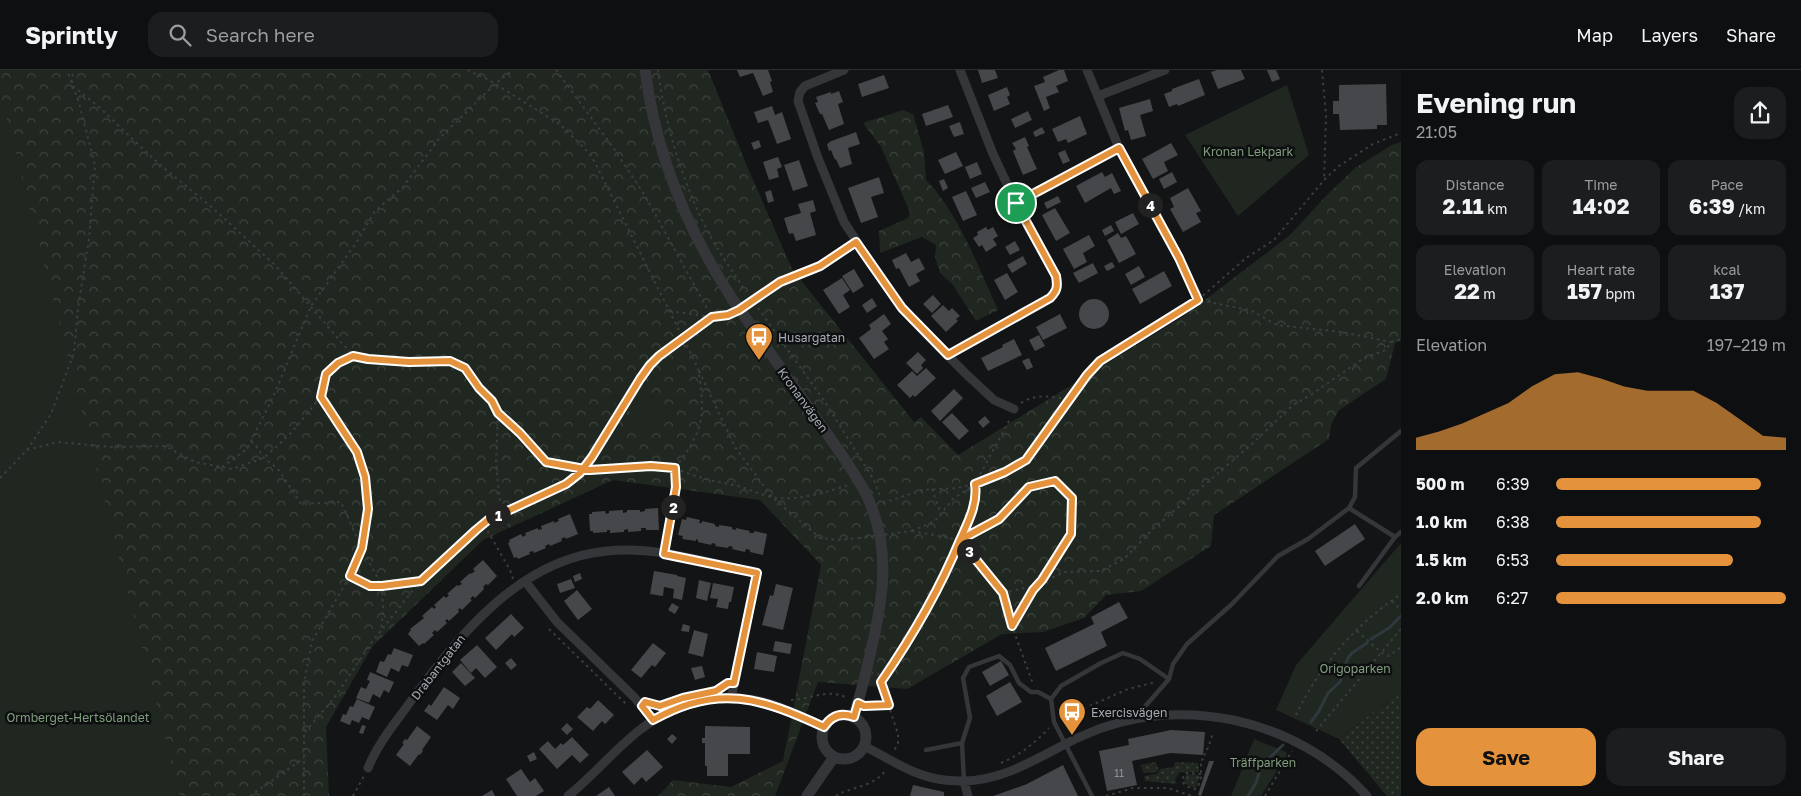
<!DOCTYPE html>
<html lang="en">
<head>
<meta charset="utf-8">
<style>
	body { margin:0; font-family:"Golos Text",sans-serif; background:#1c1d1e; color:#f1f3f6; height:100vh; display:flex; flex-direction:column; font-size:19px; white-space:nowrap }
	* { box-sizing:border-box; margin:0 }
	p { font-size:16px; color:#9b9c9f }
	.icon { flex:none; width:28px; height:28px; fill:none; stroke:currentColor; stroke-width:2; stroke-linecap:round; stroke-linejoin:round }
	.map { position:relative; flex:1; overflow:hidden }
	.sheet { display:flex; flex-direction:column; background:#0e0f10; width:400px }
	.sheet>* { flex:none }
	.pin { position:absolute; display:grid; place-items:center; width:42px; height:42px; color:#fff; margin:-21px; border:2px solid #fff; border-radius:50%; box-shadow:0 1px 5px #0007 }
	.km { position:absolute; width:25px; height:25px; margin:-12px; border-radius:50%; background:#222; color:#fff; font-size:14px; line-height:25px; text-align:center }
	.round { display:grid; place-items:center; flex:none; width:52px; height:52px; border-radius:15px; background:#1c1d1e }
	.head { display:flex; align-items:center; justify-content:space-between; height:85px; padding:0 15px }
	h1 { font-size:28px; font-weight:700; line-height:38px }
	.stats { display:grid; grid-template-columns:repeat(3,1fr); gap:8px; height:85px; padding:5px 15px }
	.stats div { display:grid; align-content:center; border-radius:12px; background:#1c1d1e; text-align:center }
	.stats b { font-size:21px; font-weight:700 }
	.stats small { font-size:14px; font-weight:400 }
	.stats p { font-size:14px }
	.chart { height:140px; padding:10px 15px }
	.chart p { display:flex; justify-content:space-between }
	.chart svg { width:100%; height:90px; margin-top:5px; fill:#e4933c; opacity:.7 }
	.action { display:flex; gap:10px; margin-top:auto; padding:10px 15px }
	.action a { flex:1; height:58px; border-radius:15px; background:#e4933c; color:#111; font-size:20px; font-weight:700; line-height:58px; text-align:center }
	.action a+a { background:#1c1d1e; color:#f1f3f6 }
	ul { padding:0 15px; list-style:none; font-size:16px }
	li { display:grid; grid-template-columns:80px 60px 1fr; align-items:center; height:38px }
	li i { height:12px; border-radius:6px; background:#e4933c }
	header { display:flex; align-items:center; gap:30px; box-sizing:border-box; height:70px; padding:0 25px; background:#0e0f10; border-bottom:1px solid #2e2f30 }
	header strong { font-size:24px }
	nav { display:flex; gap:28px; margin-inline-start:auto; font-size:18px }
	.search { width:350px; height:45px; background:#1c1d1e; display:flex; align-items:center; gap:12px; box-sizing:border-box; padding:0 18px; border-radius:15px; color:#9b9c9f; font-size:19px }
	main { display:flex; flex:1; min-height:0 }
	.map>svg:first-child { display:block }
	.grass { fill:url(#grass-dots) }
	.forest { fill:url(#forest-crowns) }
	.green { fill:#202720 }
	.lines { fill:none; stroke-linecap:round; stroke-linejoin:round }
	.stream { stroke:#2e383d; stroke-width:3 }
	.building { fill:#45474a }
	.path { stroke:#3b3d41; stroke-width:2; stroke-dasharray:2.5 4; stroke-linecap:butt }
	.service { stroke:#35363a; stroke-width:4.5 }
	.minor { stroke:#35363a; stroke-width:9 }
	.tertiary { stroke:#35363a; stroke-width:11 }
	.path-bridge { stroke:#3b3d41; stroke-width:2; stroke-dasharray:2.5 4; stroke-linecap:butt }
	.route-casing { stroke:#fff; stroke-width:10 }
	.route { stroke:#e4933c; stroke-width:6 }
	.labels { text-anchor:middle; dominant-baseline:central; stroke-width:5; stroke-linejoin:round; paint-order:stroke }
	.number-label { font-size:10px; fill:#8e939a }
	.park-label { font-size:12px; fill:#819e7e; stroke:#0e0f10 }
	.poi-label { font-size:12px; fill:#a6acb4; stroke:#0e0f10; text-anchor:start }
	.street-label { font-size:12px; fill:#a6acb4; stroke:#0e0f10 }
</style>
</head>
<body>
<header>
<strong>Sprintly</strong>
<div class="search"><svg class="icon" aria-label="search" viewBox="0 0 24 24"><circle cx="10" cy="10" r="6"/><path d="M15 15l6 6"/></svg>Search here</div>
<nav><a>Map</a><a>Layers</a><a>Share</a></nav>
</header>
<main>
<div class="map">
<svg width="1401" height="726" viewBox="0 0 1401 726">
	<defs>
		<pattern id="grass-dots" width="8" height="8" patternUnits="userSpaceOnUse" patternTransform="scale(1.25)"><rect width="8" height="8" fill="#202720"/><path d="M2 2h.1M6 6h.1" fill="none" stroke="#3d443e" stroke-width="1.8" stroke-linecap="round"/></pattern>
		<pattern id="forest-crowns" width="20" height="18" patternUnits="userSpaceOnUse" patternTransform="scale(1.25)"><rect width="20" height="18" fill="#202720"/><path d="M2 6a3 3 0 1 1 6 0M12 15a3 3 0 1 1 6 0" fill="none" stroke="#3d443e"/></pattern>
	</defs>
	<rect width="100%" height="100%" fill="#131415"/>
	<path class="grass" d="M1401,620V726H1387L1339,669Z
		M1156,692L1158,699L1157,702L1144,703L1140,695Z
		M1175,692L1198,693L1199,702H1180L1175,709L1177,714L1145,711L1144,706L1157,704L1160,699L1174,697Z
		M1187,704L1198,705L1200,706L1196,717L1193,718L1184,713L1185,707Z"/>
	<path class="forest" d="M0,0H708L747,96L792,199L914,352L921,347L958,385L1184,246L1290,165L1325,127L1355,98L1392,75L1401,72V271L1395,273L1386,309L1339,340L1331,355L1329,369L1214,445L1211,476L1141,521L1106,525L1084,548L1043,562L1002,564L907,619L818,612L775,726H658L673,710L731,717L783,691L821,495L760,430L613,410L483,470L372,577L326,657L329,726H0Z
		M903,40L913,44L924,82L926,110C958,142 979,199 998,240L976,251L953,215L940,203L935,187L936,175L922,167L880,183L879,161L908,148L910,142L881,77L863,53Z"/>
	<path class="green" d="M1287,15L1309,85L1238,146L1185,65Z
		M0,22L180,726H0Z
		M614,322H650C661,338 665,343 656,361L633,362L628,357L630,343L628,337L610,331Z
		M1401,473V620L1339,669L1276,640L1296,595Z
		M1254,669L1286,682L1287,685L1261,726H1231Z"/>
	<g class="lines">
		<path class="stream" d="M1371,569L1389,558L1401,546
			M1311,652L1319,641L1328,623L1340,612L1348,588L1352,583L1367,573
			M1248,726L1256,713L1261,696L1283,675"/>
	</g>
	<path class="building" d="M737,0H768L772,11L770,12L773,22L763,26L753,3L740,7Z
		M978,0H995L998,8L982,13Z
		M1059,0H1064L1068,11L1056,16L1059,22L1046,27L1050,38L1044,41L1034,16L1045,12L1043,7Z
		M1217,0H1241L1245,9L1218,19L1211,2Z
		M1267,0H1276L1280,9L1272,12Z
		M884,5L889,18L862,27L858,14Z
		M1199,9L1205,25L1178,36L1177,34L1169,37L1164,24L1172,21V19Z
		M1386,14L1387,55H1377V59L1340,60L1339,44H1333V31H1339V15Z
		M1007,17L1010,25L1007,27L1010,34L994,41L988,25Z
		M839,21L843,32L838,34L844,54L829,60L822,44H820L815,33L818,32L816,27L831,22V24Z
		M1150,29L1153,41L1140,45L1146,66L1131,70L1128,60L1125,61L1119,38Z
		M948,35L953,47L926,56L922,44Z
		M772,36L775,45L782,42L791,69L777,74L768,50L758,53L754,42Z
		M1028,41L1032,50L1015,58L1011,49Z
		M1080,46L1087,64L1068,73L1066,69L1058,72L1052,59Z
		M960,52L964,64L954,67L949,56Z
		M1042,57L1045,63L1035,67L1033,62Z
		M856,62L860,74L848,78L852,94L840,98L836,89L835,90L831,80L829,81L827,74L829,73V72Z
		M1025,67L1029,76L1027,77L1037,99L1023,105L1013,81L1016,79L1012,73Z
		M759,70L761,77L754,80L751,73Z
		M1171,73L1178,85L1164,92L1168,101L1153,109L1142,89Z
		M1065,80L1070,91L1063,94L1058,83Z
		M956,82L963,96L945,104L938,90Z
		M778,87L782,97L777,99L779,107L769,110L763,92Z
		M799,90L808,116L793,121L784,95Z
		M977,92L982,104L970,109L965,97Z
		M1102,102L1105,107L1112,103L1121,121L1114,124L1111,118L1085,133L1076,116Z
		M1172,102L1177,112L1164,119L1159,109Z
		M879,107L884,123L871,127L878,147L861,153L848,118Z
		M944,109L948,118L943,121L939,111Z
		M985,112L990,122L976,128L971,118Z
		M1188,118L1201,141L1196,143L1201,152L1183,162L1170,139L1174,137L1170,128Z
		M771,120L774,131L768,133L765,122Z
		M966,121L977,145L963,151L952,127Z
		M1058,126L1061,132L1047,139L1044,133Z
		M813,130L816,141L810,143L816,165L796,171L793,163L789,164L784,148L801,143L798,134Z
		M1055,138L1070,163L1056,171L1042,145Z
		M1133,143L1139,154L1121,164L1115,152Z
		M1111,155L1114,161L1105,166L1102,160Z
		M986,157L988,160L993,157L998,166L993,169L997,175L986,182L982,175L979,177L973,168L978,165L977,162Z
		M1118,163L1121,168L1126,166L1136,184L1119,193L1107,170Z
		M1089,165L1095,176L1083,183L1087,192L1074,199L1063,179Z
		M1015,171L1020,180L1010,185L1005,177Z
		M906,183L911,192L919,188L925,199L916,204L920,211L909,217L899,198L896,199L892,190Z
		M1023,186L1027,194L1012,203L1007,195Z
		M1112,192L1115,197L1107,201L1104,196Z
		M1093,193L1098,203L1079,213L1073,203Z
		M1139,196L1145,207L1131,215L1125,204Z
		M854,199L864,216L853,223L842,206Z
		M1164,201L1172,216L1140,234L1132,219Z
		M1007,203L1018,222L1005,230L994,210Z
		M842,208L850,220L843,225L850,237L839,244L823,220Z
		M933,225L941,234L932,243L923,234Z
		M872,228L877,236L867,243L862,235Z
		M1079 244a15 15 0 1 1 30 0a15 15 0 1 1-30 0Z
		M943,235L949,241L952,238L960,246L956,249L958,251L946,262L931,246Z
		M884,244L891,254L882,261L888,269L884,272L889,279L874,289L859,268L871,259L869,255Z
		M1060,244L1067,258L1043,270L1036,257Z
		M1039,265L1045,276L1035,281L1029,270Z
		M1014,269L1022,285L988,301L981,288L1003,277L1002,275Z
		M918,282L926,290L921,295L923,298L917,304L906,293Z
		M1029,288L1033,297L1027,300L1022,291Z
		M926,298L936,308L915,327L913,325L910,328L897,315L912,301L917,306Z
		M954,319L963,328L940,351L931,341Z
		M952,343L969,361L959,370L942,352Z
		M985,346L990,352L983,358L978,352Z
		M658,438L659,460H646V458H641V461L628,462V459L624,460V462L610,463V460H607V462L593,463V461H590L589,444H592V442L605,441L606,444L609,443V441L623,440V443L627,442V440H640V442L645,441V439Z
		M570,444L578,464L566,469L565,467L561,469L562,471L550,476L549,474L545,476L546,478L534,483L533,481L529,482L530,484L518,489L517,487L514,488L508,473L510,472L509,470L521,464L523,467L526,465L525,463L538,458V460L542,459L541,456L554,451V453L559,451L558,449Z
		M687,447L700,450L699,453H702V451L715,454V456L719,457V455L732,457V459L736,460V458L750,461L749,463H754V461L767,464L763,485L750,482V480L746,479L745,482L732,479L733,477L729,476L728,478L715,476L716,474L712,473L711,475L698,472V470L696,469V471L682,469L683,466L678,465L682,449L686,450Z
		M1355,454L1365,469L1325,496L1315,481Z
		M483,490L497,506L488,515L486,514L483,517L484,519L475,528L473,526L470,529L472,530L462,540L460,538L458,540L459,542L449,551L447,549L445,551L447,553L437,562L435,560L432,563L434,565L424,574L423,573L419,576L408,564L411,560L410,559L424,548L422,546L432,537L434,539L436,537L434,535L444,526L446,528L449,525L447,524L457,515L458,516L462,514L460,512L470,503L471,504L475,501L473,499Z
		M654,501L677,505V506L686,508L682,530L673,528L674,519L664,517L663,526L650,524Z
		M580,503L582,509L575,512L573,506Z
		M571,509L575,518L560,523L557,514Z
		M699,510L711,513L707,531L696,528Z
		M713,513L734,517L731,532H729L728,539L716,537L718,529L710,528Z
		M776,514L793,518L783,560L762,555L770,525L773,526Z
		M577,520L592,539L578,550L564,531Z
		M1119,532L1128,548L1101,562L1107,576L1056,601L1045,578L1094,554L1091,547Z
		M672,533L679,537L675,544L668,540Z
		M511,544L524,558L514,567L512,564L496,580L485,568Z
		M683,554L690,556L689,562L681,561Z
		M694,560L708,564L703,587L688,583Z
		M775,571L792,574L790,584L773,581Z
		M653,573L666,583L655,597L652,595L641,608L631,600Z
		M477,575L497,597L485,608L476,598L471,603L460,590Z
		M394,578L413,585L408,597L402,595L399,602L391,598L387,607L376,602L380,591L384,592L388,584L391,585Z
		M757,582L777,586L774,602L754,599Z
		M511,588L517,595L511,600L505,593Z
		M1001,591L1009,605L990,616L982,602Z
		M461,593L475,608L465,616L452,602Z
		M702,596L705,607L695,610L691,598Z
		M370,602L394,612L389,623L384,620L380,628L373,624L369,633L356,628L361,617L366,619L370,611L367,610Z
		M1010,612L1022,632L997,646L986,626Z
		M444,617L460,628L453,639L448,635L437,650L424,641L429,634L431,636Z
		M357,629L375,637L369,650L362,647L359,653L352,650L350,655L340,651L343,644L346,645L350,636L353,637Z
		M598,630L614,645L605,654L602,651L593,661L577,647L587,637L590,639Z
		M567,653L573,659L567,665L561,659Z
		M362,655L366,656L363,664L359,663Z
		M417,656L431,667L422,680L423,681L420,685L419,684L410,696L396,685L404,674L402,673L405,669L407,670Z
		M705,656L750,657V684H728V706H707V696H705V673H702V668H705Z
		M1171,660L1205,662L1203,685L1170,683L1132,691L1137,715L1107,721L1099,681L1129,675L1128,669Z
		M672,664L677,668L672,674L667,669Z
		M572,667L589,685L580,693L572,685L557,699L539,679L548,671L555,679L561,673L563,675Z
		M647,680L663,697L646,712L642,707L634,715L622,702Z
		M534,682L537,689L530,692L527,686Z
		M1209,691H1214L1201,726L1198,725Z
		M1063,695L1078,726H993L1027,714Z
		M521,699L530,712L535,708L544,721L536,726H517L506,709Z
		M913,715L944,722V726H910Z
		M609,717L615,726H596Z
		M492,720L495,726H482Z"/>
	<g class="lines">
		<path class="path" d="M556,0L612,76L644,124L708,240
			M658,0C665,56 685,121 713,171C723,188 735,205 746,222
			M1322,0L1326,46L1324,110
			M72,13L73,0
			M73,16L100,38L158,93L215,140L275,195L353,286
			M1025,129L1111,82
			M1183,197L1198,230L1250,240L1277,255L1341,262L1391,272
			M758,238L823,329L874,410L880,426
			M670,241L705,246
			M699,301L735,377L772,427L820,468L838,470L859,468
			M1021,333C1036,323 1052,327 1069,329
			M498,344L496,392L501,443
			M251,372L254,373L264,388L278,399L301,434L341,432L361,477L382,516L383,539L381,562
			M27,380L58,372L112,377L165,376L195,392L232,399L264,388L292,362L321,327L326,304L338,293L353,286L368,289L409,292L450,291L465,297L479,317L492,331L499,343L520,363L546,392L590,400L651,396L675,398C683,387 691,377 696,365C706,345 701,319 698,298L591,85L561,55L489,10L467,0
			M222,397L247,379L273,327L311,236L356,173L375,141L403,117L438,70L495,14L513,0
			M675,398C696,408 715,411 738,416C749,419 759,424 771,427C796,432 826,422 849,415
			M0,408L27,380L51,344L74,283L78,238L89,169L95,95L79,33L67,0
			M932,419L941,444
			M883,433L922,420L957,418L976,414L987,410L1020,394L1035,379L1087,305L1101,291L1198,230L1246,188L1274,170L1324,110L1339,96L1373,74L1401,63
			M912,461L935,451L953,429L975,414L1010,349
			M912,461L960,470L1003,523L1012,556L1033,614
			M960,470L999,449L1029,417L1055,411L1072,428L1071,464L1043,509
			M666,473L676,417L675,398
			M350,506L370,516H382L420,511
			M513,509L510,500L486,458L485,453L504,442L551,422L574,409L592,387L650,295L706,251
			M1003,523L1029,517L1065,502L1100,501L1124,489L1153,459L1253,373L1293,335L1312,324L1364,288L1386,280L1391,272L1401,269
			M1392,531L1401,540
			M1012,556L1033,520L1040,512
			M549,559L628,636
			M1357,561L1382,583L1389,586L1401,577
			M878,603L898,664V673L894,681
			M881,612C913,566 941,518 962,465C969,448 978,432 975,414
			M791,630C811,629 829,618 847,628
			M868,635H889
			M1296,645C1320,595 1355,555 1401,524
			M1060,649L1128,619L1156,612
			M1316,661L1401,559
			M305,662L335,627L369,576L417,515L485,453
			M1001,693C1020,685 1035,673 1049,658
			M1201,704L1187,703L1184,704L1182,711C1185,716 1189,718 1195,719L1198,717L1201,707V690L1204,689L1205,681L1208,678L1213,663
			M250,726L304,688
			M304,726V612L312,571L350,506L361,477L368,439L365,407L357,382L321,327
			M353,726L364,706
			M836,726L841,723C855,717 879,714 886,699
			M1106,726L1133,718H1168L1192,726
			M1265,726L1292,681"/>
		<path class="service" d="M712,247L728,245L738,240
			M1349,438L1395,467
			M1359,516L1395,467L1401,462
			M1134,649L1169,609L1173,594L1187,574L1232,534L1278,486L1308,469L1349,438L1355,427L1356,398L1401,361
			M926,680L962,673
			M964,711L962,673L970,648L963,608L969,597L999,586L1010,595L1019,613L1031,622H1038L1051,629
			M1092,726L1054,652L1051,629L1061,616L1101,593L1123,583L1140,589L1169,609"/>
		<path class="minor" d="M844,0L805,16L800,22L798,31L818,88L844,152L882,210L910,247L965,303L994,330L1014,339
			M1087,0L1119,78L1179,188
			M1098,26L1165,0
			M739,240L780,212L820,196L856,172
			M948,285L1050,229C1057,221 1058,217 1056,207L1016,133L993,84L960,0
			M525,511L557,552L634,627L653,650
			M864,676C900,694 920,712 963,711C1007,711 1044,683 1082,666C1178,622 1297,648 1367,726
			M368,698C378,673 396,652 411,631C459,565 520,489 607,481C657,476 709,493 757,503L731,628
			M964,711L968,726
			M568,726C594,705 615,679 641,659C676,632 721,621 764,632C785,637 804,648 824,657"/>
		<path class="tertiary" d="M645,0C656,84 687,160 733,230L844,388C855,405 867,422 873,441C890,487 882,534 871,580C866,603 861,625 853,647
			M822 667a22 22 0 1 1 44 0a22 22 0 1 1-44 0Z
			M807,726L834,687"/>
		<path class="path-bridge" d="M859,468L912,461"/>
	</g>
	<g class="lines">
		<defs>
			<path id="route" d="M1016,133L1056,206C1058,217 1057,221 1050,228L948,285L902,238L856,172L820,196L780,212L739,240L728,245L712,247L659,286L650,295L640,309L592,387L580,403L566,414L488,450L476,460L421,511L382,516H370L350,506L362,478L368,439L365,407L357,382L321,327L326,304L338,293L353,286L368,289L409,292L450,291L465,298L479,318L492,331L498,343L520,363L546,392L590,400L651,396L675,398L676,417L664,484L757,503L734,613H728L716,621L683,628L660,636L645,632L642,636L653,650C718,613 761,628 824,657C831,646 841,642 854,647L858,633L864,636L889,635L881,612C912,567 939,521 960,470L1003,523L1012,556L1033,520L1042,510L1071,464L1072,428L1055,411L1029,417L999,449L960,470C968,452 978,434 975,414L1005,402L1026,390L1087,305L1100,291L1198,230L1179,188L1119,78L1016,133"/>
		</defs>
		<use href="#route" class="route-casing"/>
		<use href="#route" class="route"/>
	</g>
	<defs>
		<symbol id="bus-pin" viewBox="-11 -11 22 30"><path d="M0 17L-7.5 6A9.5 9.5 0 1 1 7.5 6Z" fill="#e4933c" stroke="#0e0f10"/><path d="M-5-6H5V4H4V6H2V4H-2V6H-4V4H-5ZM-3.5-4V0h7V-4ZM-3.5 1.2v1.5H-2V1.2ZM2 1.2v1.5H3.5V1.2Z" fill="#fff"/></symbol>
	</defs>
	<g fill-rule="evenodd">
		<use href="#bus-pin" x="743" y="251" width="32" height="43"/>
		<use href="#bus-pin" x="1056" y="626" width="32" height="43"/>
	</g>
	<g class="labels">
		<g class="number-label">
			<text x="1119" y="703">11</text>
		</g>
		<g class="park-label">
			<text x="1248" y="81">Kronan Lekpark</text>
			<text x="1355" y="598">Origoparken</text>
			<text x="78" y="647">Ormberget-Hertsölandet</text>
			<text x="1263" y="692">Träffparken</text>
		</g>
		<g class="poi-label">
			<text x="778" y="267">Husargatan</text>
			<text x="1091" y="642">Exercisvägen</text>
		</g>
		<g class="street-label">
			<text transform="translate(803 330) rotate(54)">Kronanvägen</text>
			<text transform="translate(438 597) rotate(-52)">Drabantgatan</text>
		</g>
	</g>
</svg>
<div class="pin" style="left:1016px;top:133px;background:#1e9e55"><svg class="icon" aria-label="arrive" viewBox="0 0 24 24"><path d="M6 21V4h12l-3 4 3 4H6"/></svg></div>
<b class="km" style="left:498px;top:445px">1</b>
<b class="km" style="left:673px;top:437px">2</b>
<b class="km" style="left:969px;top:481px">3</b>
<b class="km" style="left:1150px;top:135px">4</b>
</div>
<section class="sheet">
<div class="head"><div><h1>Evening run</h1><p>21:05</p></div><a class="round"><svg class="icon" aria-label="share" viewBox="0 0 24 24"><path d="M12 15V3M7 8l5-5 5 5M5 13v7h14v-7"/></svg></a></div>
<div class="stats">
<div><p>Distance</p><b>2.11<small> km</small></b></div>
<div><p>Time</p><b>14:02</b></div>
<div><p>Pace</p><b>6:39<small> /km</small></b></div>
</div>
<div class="stats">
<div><p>Elevation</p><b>22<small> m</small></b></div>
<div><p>Heart rate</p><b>157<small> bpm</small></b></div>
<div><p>kcal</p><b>137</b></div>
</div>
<div class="chart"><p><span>Elevation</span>197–219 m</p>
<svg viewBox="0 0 160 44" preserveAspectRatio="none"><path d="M0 44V38L10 35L20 31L30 26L40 21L50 13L60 7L70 6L80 9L90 13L100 15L110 15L120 15L130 21L140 29L150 37L160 38V44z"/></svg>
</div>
<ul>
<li><b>500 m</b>6:39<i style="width:89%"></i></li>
<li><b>1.0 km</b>6:38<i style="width:89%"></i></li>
<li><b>1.5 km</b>6:53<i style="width:77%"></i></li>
<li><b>2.0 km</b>6:27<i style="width:100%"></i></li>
</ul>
<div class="action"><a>Save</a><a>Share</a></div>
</section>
</main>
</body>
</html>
